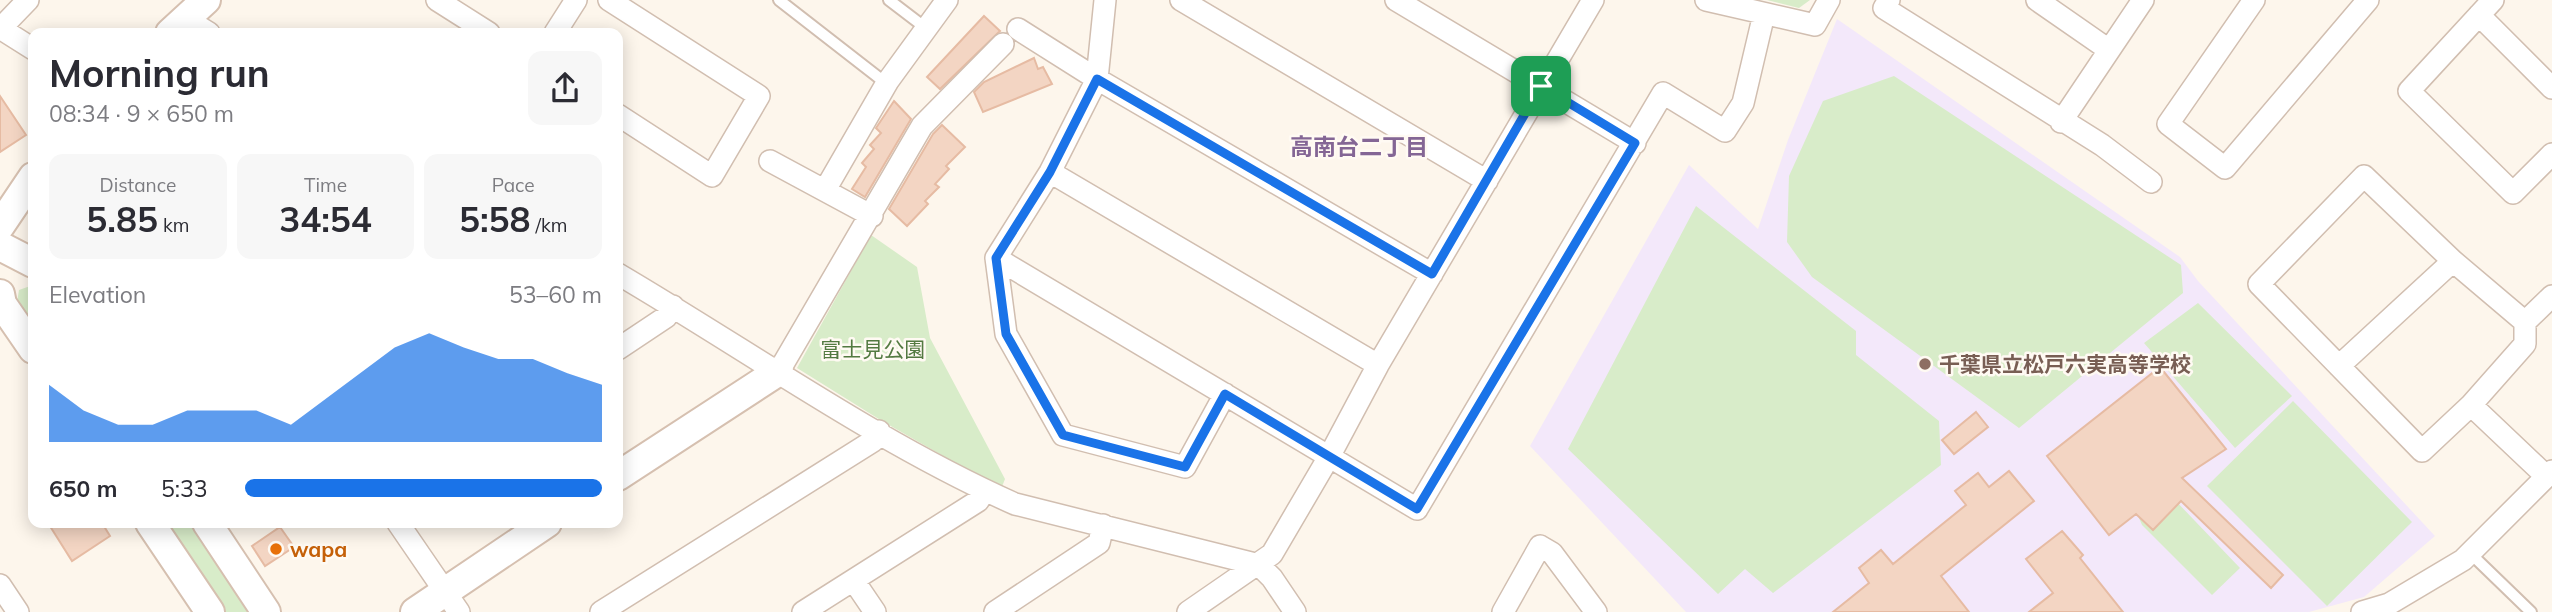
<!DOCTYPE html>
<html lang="en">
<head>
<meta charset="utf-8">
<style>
	body { margin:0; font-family:Mulish,"Noto Sans JP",sans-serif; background:#f7f7f7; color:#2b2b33; height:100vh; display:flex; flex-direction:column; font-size:26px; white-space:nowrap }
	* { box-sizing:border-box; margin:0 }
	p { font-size:23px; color:#7c7c81 }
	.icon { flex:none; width:38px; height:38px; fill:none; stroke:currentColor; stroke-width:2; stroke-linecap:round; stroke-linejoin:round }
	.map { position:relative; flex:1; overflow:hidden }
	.sheet { position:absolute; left:28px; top:28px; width:595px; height:500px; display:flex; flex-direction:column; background:#fff; border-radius:14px; box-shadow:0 4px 18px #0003 }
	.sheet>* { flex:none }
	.pin { position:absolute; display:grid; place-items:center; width:60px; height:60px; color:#fff; margin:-30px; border-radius:14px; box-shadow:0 4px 10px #0006 }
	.round { display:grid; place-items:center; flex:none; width:74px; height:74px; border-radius:14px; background:#f7f7f7 }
	.summary { display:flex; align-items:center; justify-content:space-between; height:119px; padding:0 21px }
	h1 { font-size:38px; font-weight:700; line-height:52px }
	.metrics { display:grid; grid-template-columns:repeat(3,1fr); gap:10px; height:119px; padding:7px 21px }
	.metrics div { display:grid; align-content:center; border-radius:14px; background:#f7f7f7; text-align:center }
	.metrics b { font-size:35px; font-weight:700 }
	.metrics small { font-size:19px; font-weight:400 }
	.metrics p { font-size:19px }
	.chart { height:196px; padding:14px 21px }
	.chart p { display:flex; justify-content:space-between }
	.chart svg { width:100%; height:126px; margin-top:7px; fill:#1a73e8; opacity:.7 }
	ul { padding:0 21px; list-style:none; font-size:23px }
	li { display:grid; grid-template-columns:112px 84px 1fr; align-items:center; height:52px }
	li i { height:18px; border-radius:9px; background:#1a73e8 }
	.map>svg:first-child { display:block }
	.education { fill:#f3e8fa }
	.green { fill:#d8ecc9 }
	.building { fill:#f3d5c3; stroke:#e6bba3; stroke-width:2 }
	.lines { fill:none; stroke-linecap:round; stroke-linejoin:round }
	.lane-casing { stroke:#d1beb0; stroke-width:14 }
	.street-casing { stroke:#d1beb0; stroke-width:24 }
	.secondary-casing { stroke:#d6c0b0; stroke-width:32 }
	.lane { stroke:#fff; stroke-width:10 }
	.street { stroke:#fff; stroke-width:21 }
	.secondary { stroke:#fff; stroke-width:28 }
	.route-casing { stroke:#fff; stroke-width:14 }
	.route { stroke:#1a73e8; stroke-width:9 }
	.education-dot { fill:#8d6e63; stroke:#fffaf3; stroke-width:2.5 }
	.food-dot { fill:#e8710a; stroke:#fffaf3; stroke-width:2.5 }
	.labels { text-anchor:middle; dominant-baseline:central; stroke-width:5; stroke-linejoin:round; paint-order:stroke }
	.park-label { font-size:21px; fill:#537a41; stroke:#fffaf3 }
	.education-label { font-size:21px; font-weight:bold; fill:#785e54; stroke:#fffaf3; text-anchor:start }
	.food-label { font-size:21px; font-weight:bold; fill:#c56008; stroke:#fffaf3; text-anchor:start }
	.neighbourhood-label { font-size:23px; font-weight:bold; fill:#846695; stroke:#fffaf3 }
</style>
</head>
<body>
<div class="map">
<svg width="2552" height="612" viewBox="0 0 2552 612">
	<rect width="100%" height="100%" fill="#fdf6ec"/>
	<path class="education" d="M1837,19L2180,257L2198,281L2435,536L2364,597L2309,612H1686L1530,446L1689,165L1758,229L1788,140Z"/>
	<path class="green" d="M1767,0H1810L1799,8Z
		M1894,76L2181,265L2183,293L2019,428L1812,277L1787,242L1789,176L1823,101Z
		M1696,206L1856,331V355L1939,421L1941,465L1773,593L1745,569L1718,594L1568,449Z
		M871,235L917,267L930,338L1005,479L1001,489L882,421L797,368Z
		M33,285V326L17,302L19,290Z
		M2198,303L2292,396L2235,448L2144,343Z
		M2293,401L2412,522L2327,606L2207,486Z
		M2164,498H2173L2240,568L2212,595L2142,525L2139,518Z
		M165,523H197L254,612H223Z"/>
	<path class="building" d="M984,16L1000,31L940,89L927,77Z
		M1034,58L1038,69L1043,67L1052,84L983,112L974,92L984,82Z
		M0,96L26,135L0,152Z
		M894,101L911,119L865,197L852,189L866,167L862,163L874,149L870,145L881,133L876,128Z
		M942,125L965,147L946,166L949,169L935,184L939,187L925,201L928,204L907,226L889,209L933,134Z
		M2160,367L2226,449L2182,478L2283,575L2271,588L2181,501L2153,530L2136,514L2109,535L2047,456Z
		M1976,412L1988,427L1954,454L1942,440Z
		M2009,471L2034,501L1941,576L1969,612H1833L1869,583L1859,568L1881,550L1893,564L1966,505L1955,491L1978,473L1989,487Z
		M48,523H102L110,536L72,561Z
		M280,527L294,547L265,566L252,546Z
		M2062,531L2083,555L2080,558L2123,612H2029L2053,593L2026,559Z"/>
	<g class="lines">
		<defs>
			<path id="lane" d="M779,0L887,84
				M889,0L927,29
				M2470,553L2531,612"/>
			<path id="street" d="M437,0L489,33
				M609,0L759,96L712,176L618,115
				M1105,0L1097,79L1050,172L996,258L1006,334L1063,435L1185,467L1225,394
				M1181,0L1487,181
				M1396,0L1635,143
				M1706,0L1815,25L1829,0
				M1889,0L1884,8L2102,145L2151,182
				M2037,0L2109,50
				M2254,0L2168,124L2225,168L2368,0
				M2493,0L2409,91L2513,193L2552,154
				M2479,15L2552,88
				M186,19L209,33
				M0,28L33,49
				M1,28L28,0
				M1018,29L1097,79L1432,274
				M555,33L576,0
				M2061,122L2143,0
				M770,161L872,216
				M1050,172L1378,365
				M825,190L888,81L947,0
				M996,258L1417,509L1663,93L1725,131L1743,103L1764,14
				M618,274C749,351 876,442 1015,504L1259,565L1272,578L1295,612
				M2525,322L2453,261L2364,176L2259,284L2422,451L2471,405L2525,344V322L2552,296
				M618,349L666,317L673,306
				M2339,366L2453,261
				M779,371L922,126L1003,44
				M2471,405L2546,476
				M398,523L459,612
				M854,581L875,612
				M0,585L18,612
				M601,612L873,441L879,431
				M803,612L978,501L985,490
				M995,612L1099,543L1103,525
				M1188,612L1272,554L1330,455L1378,365L1593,0
				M1503,612L1540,546L1552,553L1596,612
				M2362,612L2389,604L2463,560L2552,471"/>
			<path id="secondary" d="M170,33L206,0
				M0,226L33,177
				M0,246L33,263
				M0,294L2,304L33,349
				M618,476L779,371
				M150,523L210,612
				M207,523L266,612
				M415,612L547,523"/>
		</defs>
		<use href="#lane" class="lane-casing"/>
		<use href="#street" class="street-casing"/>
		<use href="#secondary" class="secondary-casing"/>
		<use href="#lane" class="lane"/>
		<use href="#street" class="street"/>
		<use href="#secondary" class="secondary"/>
	</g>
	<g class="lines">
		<defs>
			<path id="route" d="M1097,79L1432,274L1541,86L1635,143L1417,509L1225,394L1185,467L1063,435L1006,334L996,258L1050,172Z"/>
		</defs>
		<use href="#route" class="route-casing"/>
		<use href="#route" class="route"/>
	</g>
	<circle class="education-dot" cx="1925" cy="364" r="7"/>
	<circle class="food-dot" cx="276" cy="549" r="7"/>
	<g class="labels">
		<g class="park-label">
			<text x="873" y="349">富士見公園</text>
		</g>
		<g class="education-label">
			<text x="1939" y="364">千葉県立松戸六実高等学校</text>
		</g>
		<g class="food-label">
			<text x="290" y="549">wapa</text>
		</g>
		<g class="neighbourhood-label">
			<text x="1359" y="146">高南台二丁目</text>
		</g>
	</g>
</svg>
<div class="pin" style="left:1541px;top:86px;background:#1e9e55"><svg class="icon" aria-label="arrive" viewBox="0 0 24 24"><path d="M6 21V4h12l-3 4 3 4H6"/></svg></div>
<section class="sheet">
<div class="summary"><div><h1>Morning run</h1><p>08:34 · 9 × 650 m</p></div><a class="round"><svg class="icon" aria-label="share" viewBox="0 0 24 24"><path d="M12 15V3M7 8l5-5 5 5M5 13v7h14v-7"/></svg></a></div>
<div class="metrics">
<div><p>Distance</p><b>5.85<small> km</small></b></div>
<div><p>Time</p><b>34:54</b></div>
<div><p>Pace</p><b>5:58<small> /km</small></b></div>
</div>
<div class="chart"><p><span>Elevation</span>53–60 m</p>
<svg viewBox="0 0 160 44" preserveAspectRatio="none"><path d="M0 44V24L10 33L20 38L30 38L40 33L50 33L60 33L70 38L80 29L90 20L100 11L110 6L120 11L130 15L140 15L150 20L160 24V44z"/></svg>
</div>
<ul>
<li><b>650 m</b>5:33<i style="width:100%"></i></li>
</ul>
</section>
</div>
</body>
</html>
